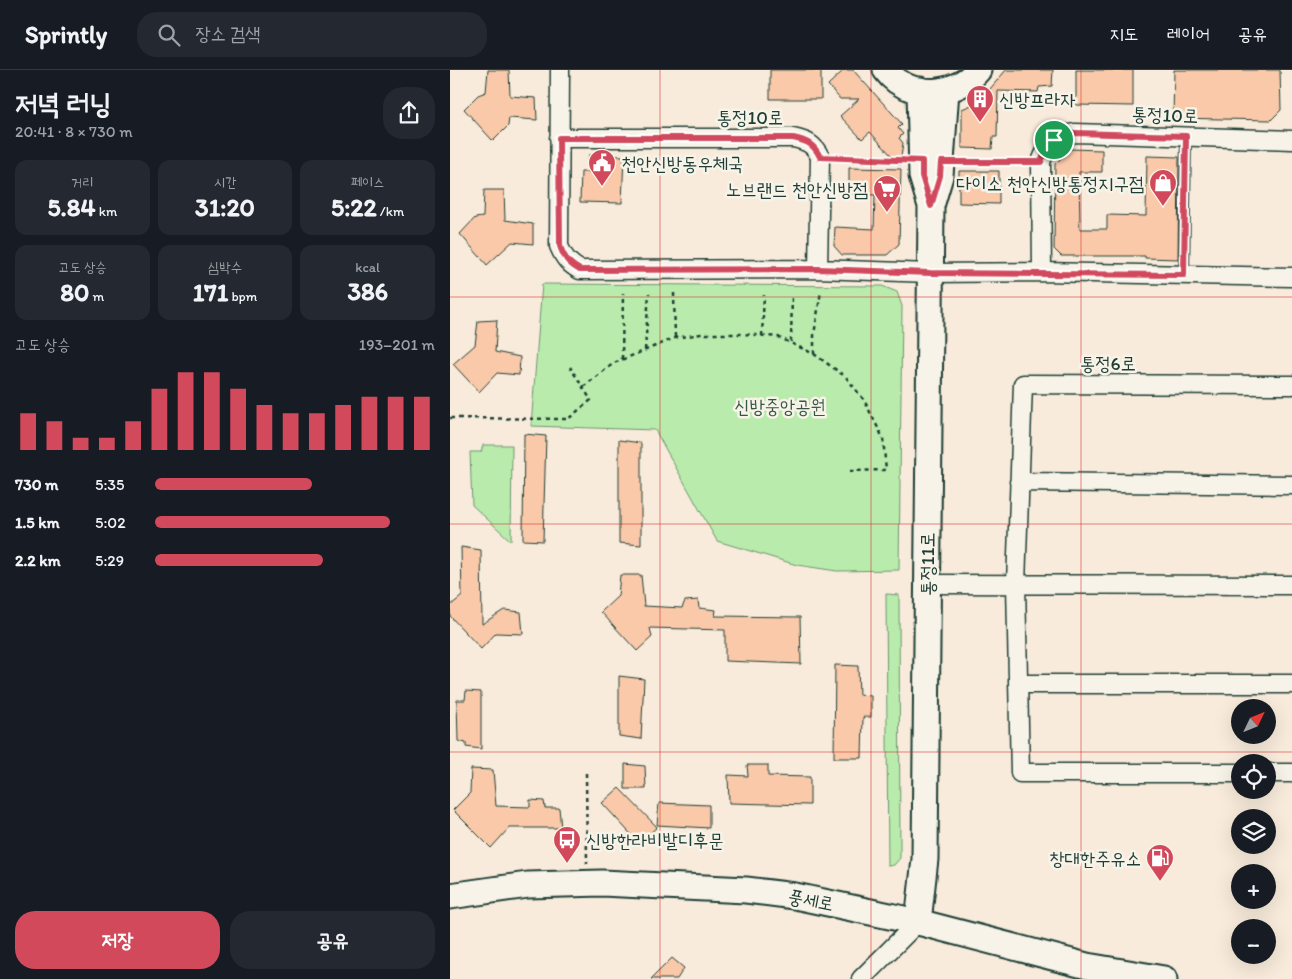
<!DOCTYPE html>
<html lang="ko">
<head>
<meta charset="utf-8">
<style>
	body { margin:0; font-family:Itim,"Poor Story",sans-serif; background:#242831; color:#f1f3f6; height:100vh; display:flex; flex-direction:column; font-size:19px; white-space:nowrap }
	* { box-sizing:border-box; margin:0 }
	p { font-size:16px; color:#9ea1a6 }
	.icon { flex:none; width:28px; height:28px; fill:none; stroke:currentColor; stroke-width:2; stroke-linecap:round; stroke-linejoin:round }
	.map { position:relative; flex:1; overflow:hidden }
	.panel { display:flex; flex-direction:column; background:#171b24; width:450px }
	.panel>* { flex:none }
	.needle { width:32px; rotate:47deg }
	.buttons { position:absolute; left:781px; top:629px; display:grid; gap:10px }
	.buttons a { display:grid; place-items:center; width:45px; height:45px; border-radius:50%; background:#171b24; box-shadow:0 5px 20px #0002; font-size:25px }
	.pin { position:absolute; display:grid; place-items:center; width:42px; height:42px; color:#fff; margin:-21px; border:2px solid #fff; border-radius:50%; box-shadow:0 1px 5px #0007 }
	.round { display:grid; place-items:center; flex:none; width:52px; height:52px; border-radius:20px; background:#242831 }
	.summary { display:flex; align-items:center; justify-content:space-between; height:85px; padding:0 15px }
	h1 { font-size:28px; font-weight:800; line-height:38px }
	.metrics { display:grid; grid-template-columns:repeat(3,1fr); gap:8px; height:85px; padding:5px 15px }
	.metrics div { display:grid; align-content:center; border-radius:12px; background:#242831; text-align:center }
	.metrics b { font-size:25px; font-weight:800 }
	.metrics small { font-size:14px; font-weight:400 }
	.metrics p { font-size:14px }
	.chart { height:140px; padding:10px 15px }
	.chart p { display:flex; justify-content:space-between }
	.chart svg { width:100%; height:90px; margin-top:5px; stroke:#d1495b; stroke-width:6 }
	.button { display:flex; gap:10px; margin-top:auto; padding:10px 15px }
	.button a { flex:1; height:58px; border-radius:20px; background:#d1495b; color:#fff; font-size:20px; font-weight:800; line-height:58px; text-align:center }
	.button a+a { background:#242831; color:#f1f3f6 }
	ul { padding:0 15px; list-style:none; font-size:16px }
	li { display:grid; grid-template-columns:80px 60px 1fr; align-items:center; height:38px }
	li i { height:12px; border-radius:6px; background:#d1495b }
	header { display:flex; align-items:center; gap:30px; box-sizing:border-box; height:70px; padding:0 25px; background:#171b24; border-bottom:1px solid #363941 }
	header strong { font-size:24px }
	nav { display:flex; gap:28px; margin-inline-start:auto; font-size:18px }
	.search { width:350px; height:45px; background:#242831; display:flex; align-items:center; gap:12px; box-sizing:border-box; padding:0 18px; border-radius:20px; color:#9ea1a6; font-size:19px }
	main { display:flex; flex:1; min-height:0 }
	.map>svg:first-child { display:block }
	.green { fill:#b9ecac; stroke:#6c9470 }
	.building { fill:#fac9a9; stroke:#1f3d34 }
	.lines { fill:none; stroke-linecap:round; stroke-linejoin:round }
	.lane-casing { stroke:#1f3d34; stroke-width:12 }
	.street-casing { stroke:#1f3d34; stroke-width:21 }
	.secondary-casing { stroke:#1f3d34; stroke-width:29 }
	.path { stroke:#1f3d34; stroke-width:2.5; stroke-dasharray:4 4; stroke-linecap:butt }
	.lane { stroke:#f7f3e8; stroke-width:9 }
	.street { stroke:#f7f3e8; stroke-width:18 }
	.secondary { stroke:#f7f3e8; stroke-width:25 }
	.route-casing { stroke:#fff; stroke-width:10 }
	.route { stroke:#d1495b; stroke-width:6 }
	.grid { fill:none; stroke:#d62828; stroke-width:1; stroke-opacity:0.55 }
	.labels { text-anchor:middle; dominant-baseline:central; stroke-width:5; stroke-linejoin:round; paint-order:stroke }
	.poi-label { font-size:19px; fill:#1f3d34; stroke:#f7f3e8; text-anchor:start }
	.street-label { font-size:19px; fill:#1f3d34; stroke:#f7f3e8 }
	.park-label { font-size:19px; fill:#365746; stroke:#f7f3e8 }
</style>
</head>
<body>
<header>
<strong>Sprintly</strong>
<div class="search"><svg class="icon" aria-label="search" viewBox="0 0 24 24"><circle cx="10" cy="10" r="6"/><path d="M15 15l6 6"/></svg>장소 검색</div>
<nav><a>지도</a><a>레이어</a><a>공유</a></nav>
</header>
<main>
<section class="panel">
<div class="summary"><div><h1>저녁 러닝</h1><p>20:41 · 8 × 730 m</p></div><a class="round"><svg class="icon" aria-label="share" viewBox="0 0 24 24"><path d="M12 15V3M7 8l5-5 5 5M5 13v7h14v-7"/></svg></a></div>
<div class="metrics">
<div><p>거리</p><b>5.84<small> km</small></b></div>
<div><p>시간</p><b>31:20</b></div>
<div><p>페이스</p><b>5:22<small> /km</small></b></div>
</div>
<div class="metrics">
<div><p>고도 상승</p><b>80<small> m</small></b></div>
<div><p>심박수</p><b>171<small> bpm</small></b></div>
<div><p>kcal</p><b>386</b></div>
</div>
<div class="chart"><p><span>고도 상승</span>193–201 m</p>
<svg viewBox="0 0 160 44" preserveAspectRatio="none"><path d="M5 44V26M15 44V30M25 44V38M35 44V38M45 44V30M55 44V14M65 44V6M75 44V6M85 44V14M95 44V22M105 44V26M115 44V26M125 44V22M135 44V18M145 44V18M155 44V18"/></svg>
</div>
<ul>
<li><b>730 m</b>5:35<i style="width:56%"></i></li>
<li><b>1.5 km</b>5:02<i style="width:84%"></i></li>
<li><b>2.2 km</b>5:29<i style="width:60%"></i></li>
</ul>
<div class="button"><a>저장</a><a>공유</a></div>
</section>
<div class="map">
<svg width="842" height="909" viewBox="0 0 842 909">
	<rect width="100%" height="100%" fill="#f8ebdb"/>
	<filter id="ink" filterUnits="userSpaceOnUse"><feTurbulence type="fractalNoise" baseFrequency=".02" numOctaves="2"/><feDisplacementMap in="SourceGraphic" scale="10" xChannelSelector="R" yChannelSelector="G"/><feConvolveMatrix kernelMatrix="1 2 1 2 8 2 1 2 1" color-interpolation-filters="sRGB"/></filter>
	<g filter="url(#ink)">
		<path class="green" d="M92,214L432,216L447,222L452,236L449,500L387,501L347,495L267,471L205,360L81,356Z
			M33,375H62L61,471L22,435L20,382H31Z
			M436,524L449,525L450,788L444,795L438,796Z"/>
		<path class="building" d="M38,0H59L60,26L86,28L87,50L59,48L58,56L43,71L14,39L28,25L36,22Z
			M320,0H371V29H320Z
			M394,0H403L452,54L448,58L453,64L449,68L453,73L450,95L420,62L412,69L390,46L409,29H390L378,15Z
			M556,0H603L602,16L589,17L588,22L548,21L547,67H543L542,79L512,78V39L524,34L534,26Z
			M626,0H683V36L626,35Z
			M724,0H830L831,40L821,50L723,48Z
			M620,79L652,80V102H629L630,159H657V145L696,146L697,86L729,87L728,189L695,188V186H611L604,179L605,94Z
			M139,85L174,86L172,133L130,132L131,102H139Z
			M399,98L451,99L449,174L437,185H392L384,176L385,157L424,159L425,125L399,124Z
			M509,101H549V134L509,133Z
			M34,120H54L55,150L83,154V174L62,172L37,195L10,164L25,148L33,147Z
			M47,250L45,282L70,287L69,305L47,303L29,322L3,294L25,275L28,251Z
			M74,364L96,366L93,471L73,470Z
			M169,370L191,373V475L169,473Z
			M11,477L31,480L32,554L54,540L71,542L73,564L46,563L31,579L0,546V536L12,526Z
			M170,505H191L194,536L232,538L235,531L248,530L249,538L266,540L265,546L350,547L351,594L275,591V560L200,558L202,567L187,581L151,542L168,526Z
			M385,595L408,596L409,625L421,626V647H413L412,688H384Z
			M169,606L194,609L191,669L169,666Z
			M16,621L31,622V679L16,677V673L8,671L7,630H15Z
			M175,694L195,696L196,719H175Z
			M297,695H318V706L360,707V735L279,733L278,705L298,706Z
			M21,699L43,700L46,736L80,737V730L94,731L95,738H109L111,758H59L41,778L3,740L20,723Z
			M169,718L207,757L189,773L152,733Z
			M209,733L259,735V758L207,755Z
			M222,888L234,898L227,909H201Z"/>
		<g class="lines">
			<defs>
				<path id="lane" d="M734,205L736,67"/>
				<path id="street" d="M110,0L109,176C114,188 119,194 130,200L368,199L480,203L592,202L842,207
					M109,68H343C357,71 364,74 370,87L368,199
					M592,202L591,92C597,75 606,65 625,63L842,70
					M569,412L842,415
					M477,514L842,515
					M568,614H842
					M790,703H570L566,514L573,314L842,315
					M818,703H842
					M411,909L468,852"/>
				<path id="secondary" d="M436,0C439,4 443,8 447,11C472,29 509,23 528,0
					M481,136L490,106L496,20
					M0,826L78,815L152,813L296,820L345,826L468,852L637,896L714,909
					M468,852L475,789L481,136L472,106L470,20"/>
			</defs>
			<use href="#lane" class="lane-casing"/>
			<use href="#street" class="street-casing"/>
			<use href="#secondary" class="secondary-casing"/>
			<path class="path" d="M386,88L453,90
				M510,92H577
				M224,223L225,268
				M312,266L314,225
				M341,272L342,224
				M195,280L199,223
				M364,284V265L371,221
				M172,289L173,223
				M133,317L164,293L225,268L251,264H294L328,267L364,284L396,307L414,330L433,368L436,400L400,401
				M0,348L118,349L141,330L120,297
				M136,703L137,794"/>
			<use href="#lane" class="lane"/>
			<use href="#street" class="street"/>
			<use href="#secondary" class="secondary"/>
		</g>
	</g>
	<g class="lines" filter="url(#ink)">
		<defs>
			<path id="route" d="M625,63L736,66L734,205L480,203L368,199L130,200C119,194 114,188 110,176L109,68H343C357,71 364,74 370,87L472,91V106L481,136L490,106L491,92H591C597,75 606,65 625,63Z"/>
		</defs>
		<use href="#route" class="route-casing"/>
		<use href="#route" class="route"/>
	</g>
	<path class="grid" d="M210,0V909M421,0V909M631,0V909M0,227H842M0,454H842M0,682H842"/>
	<defs>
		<symbol id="building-pin" viewBox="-11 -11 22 30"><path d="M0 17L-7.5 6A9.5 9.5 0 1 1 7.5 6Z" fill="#d1495b" stroke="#f7f3e8"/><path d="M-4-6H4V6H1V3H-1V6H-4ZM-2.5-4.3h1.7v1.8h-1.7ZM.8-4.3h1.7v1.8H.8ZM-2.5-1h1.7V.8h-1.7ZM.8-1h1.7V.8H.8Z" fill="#fff"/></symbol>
		<symbol id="civic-pin" viewBox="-11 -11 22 30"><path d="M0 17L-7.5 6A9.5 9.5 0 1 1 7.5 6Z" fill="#d1495b" stroke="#f7f3e8"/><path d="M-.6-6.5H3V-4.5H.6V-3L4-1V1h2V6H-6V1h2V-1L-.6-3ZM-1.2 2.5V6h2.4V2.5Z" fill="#fff"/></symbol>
		<symbol id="shop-pin" viewBox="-11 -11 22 30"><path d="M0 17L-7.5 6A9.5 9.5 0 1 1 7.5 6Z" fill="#d1495b" stroke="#f7f3e8"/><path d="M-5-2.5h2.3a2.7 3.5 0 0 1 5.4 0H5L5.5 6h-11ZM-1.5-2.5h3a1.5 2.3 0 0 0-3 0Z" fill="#fff"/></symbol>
		<symbol id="supermarket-pin" viewBox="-11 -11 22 30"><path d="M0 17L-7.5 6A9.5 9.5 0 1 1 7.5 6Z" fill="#d1495b" stroke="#f7f3e8"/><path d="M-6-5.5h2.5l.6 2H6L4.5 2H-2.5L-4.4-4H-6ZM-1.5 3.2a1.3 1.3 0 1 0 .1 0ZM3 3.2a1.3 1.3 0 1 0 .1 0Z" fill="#fff"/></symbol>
		<symbol id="bus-pin" viewBox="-11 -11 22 30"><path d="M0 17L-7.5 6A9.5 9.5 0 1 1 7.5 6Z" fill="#d1495b" stroke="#f7f3e8"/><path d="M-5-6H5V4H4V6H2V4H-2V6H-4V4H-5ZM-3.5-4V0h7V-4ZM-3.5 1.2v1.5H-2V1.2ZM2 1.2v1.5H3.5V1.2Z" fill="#fff"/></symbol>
		<symbol id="fuel-pin" viewBox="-11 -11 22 30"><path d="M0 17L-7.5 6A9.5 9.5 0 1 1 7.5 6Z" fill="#d1495b" stroke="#f7f3e8"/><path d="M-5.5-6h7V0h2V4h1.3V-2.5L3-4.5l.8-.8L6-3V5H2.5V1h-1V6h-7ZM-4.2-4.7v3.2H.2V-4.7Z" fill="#fff"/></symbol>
	</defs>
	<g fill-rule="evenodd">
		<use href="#building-pin" x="514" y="13" width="32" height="43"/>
		<use href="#civic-pin" x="136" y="77" width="32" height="43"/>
		<use href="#shop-pin" x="697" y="97" width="32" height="43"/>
		<use href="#supermarket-pin" x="421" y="103" width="32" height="43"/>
		<use href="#bus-pin" x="101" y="754" width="32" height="43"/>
		<use href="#fuel-pin" x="694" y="772" width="32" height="43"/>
	</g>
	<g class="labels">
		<g class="poi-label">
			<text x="549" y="29">신방프라자</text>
			<text x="171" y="93">천안신방동우체국</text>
			<text x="694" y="113" text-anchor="end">다이소 천안신방통정지구점</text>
			<text x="418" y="119" text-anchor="end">노브랜드 천안신방점</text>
			<text x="136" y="770">신방한라비발디후문</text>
			<text x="691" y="788" text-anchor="end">창대한주유소</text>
		</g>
		<g class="street-label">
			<text transform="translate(715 45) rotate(2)">통정10로</text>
			<text x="300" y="47">통정10로</text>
			<text x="658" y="293">통정6로</text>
			<text transform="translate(477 494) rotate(-90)">통정11로</text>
			<text transform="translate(361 830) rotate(11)">풍세로</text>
		</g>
		<g class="park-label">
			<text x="330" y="336">신방중앙공원</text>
		</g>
	</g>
</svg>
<div class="buttons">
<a><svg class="needle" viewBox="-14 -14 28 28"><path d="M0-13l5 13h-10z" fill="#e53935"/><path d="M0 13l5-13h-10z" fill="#9ea1a6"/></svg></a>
<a><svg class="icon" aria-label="locate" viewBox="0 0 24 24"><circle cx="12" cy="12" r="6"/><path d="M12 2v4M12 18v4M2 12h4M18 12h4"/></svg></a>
<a><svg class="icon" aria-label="layers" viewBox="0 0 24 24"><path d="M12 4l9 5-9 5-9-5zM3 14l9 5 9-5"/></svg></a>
<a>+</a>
<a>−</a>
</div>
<div class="pin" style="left:604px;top:70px;background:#1e9e55"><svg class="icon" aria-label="arrive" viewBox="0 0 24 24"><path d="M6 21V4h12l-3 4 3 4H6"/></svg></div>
</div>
</main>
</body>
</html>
